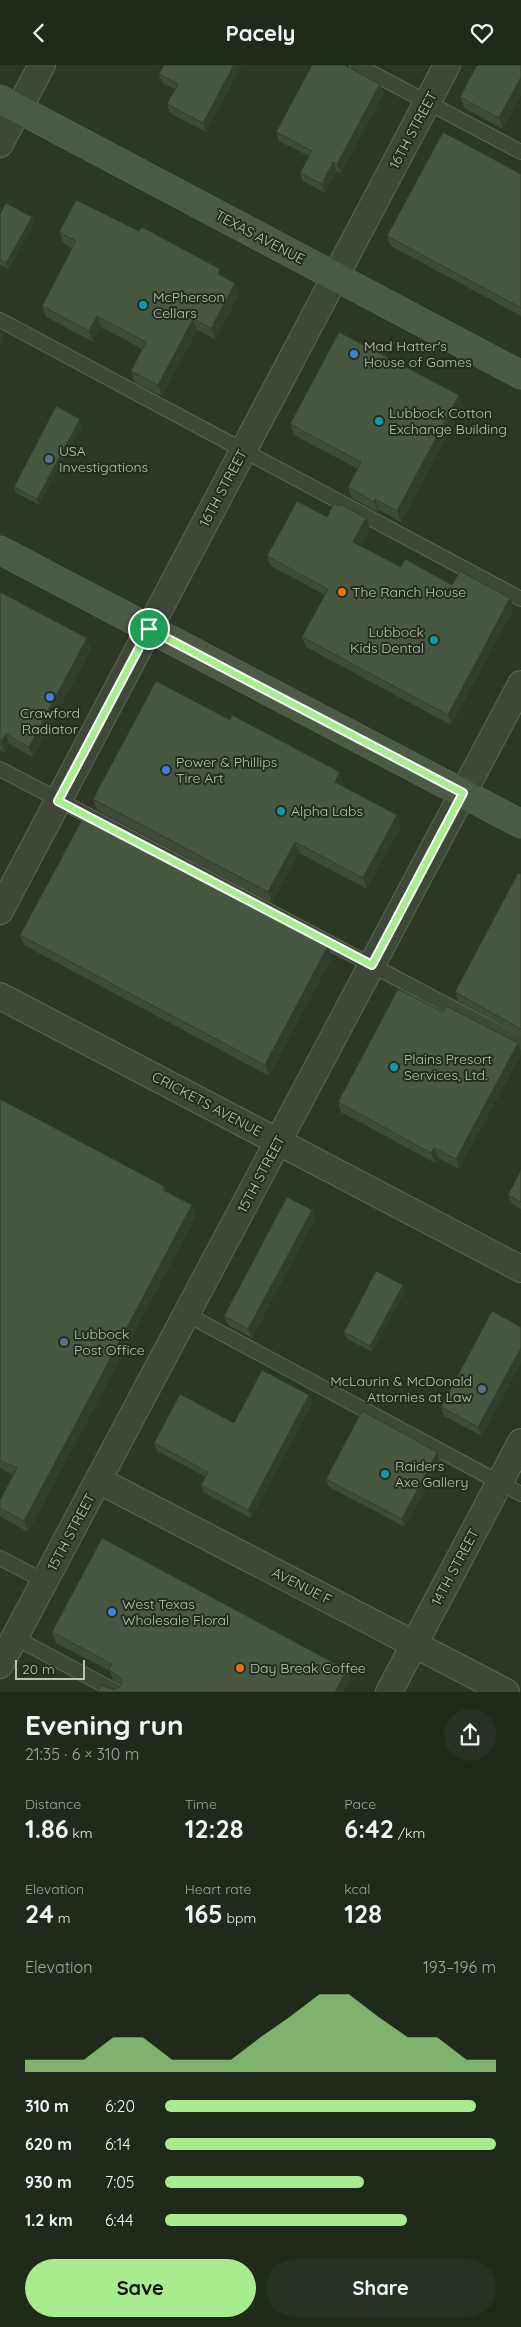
<!DOCTYPE html>
<html lang="en">
<head>
<meta charset="utf-8">
<style>
	body { margin:0; font-family:Quicksand,sans-serif; background:#283224; color:#f1f3f6; height:100vh; display:flex; flex-direction:column; font-size:19px; white-space:nowrap }
	* { box-sizing:border-box; margin:0 }
	p { font-size:16px; color:#a2a7a3 }
	.icon { flex:none; width:28px; height:28px; fill:none; stroke:currentColor; stroke-width:2; stroke-linecap:round; stroke-linejoin:round }
	.map { position:relative; height:1627px; overflow:hidden }
	.sheet { display:flex; flex-direction:column; background:#202a1b; flex:1 }
	.sheet>* { flex:none }
	.scale { position:absolute; left:15px; bottom:12px; width:70px; box-sizing:border-box; padding-left:5px; border:2px solid #b7c4b3; border-top:0; font-size:14px; line-height:18px; white-space:nowrap; color:#b7c4b3; -webkit-text-stroke:4px #222d1d; paint-order:stroke }
	.pin { position:absolute; display:grid; place-items:center; width:42px; height:42px; color:#fff; margin:-21px; border:2px solid #fff; border-radius:50%; box-shadow:0 1px 5px #0007 }
	.round { display:grid; place-items:center; flex:none; width:52px; height:52px; border-radius:26px; background:#283224 }
	.overview { display:flex; align-items:center; justify-content:space-between; height:85px; padding:0 25px }
	h1 { font-size:28px; font-weight:700; line-height:38px }
	.figures { display:grid; grid-template-columns:repeat(3,1fr); gap:8px; height:85px; padding:5px 25px }
	.figures div { display:grid; align-content:center }
	.figures b { font-size:25px; font-weight:700 }
	.figures small { font-size:14px; font-weight:400 }
	.figures p { font-size:14px }
	.chart { height:140px; padding:10px 25px }
	.chart p { display:flex; justify-content:space-between }
	.chart svg { width:100%; height:90px; margin-top:5px; fill:#a9ec90; opacity:.7 }
	.primary-button { display:flex; gap:10px; margin-top:auto; padding:10px 25px }
	.primary-button a { flex:1; height:58px; border-radius:30px; background:#a9ec90; color:#111; font-size:20px; font-weight:700; line-height:58px; text-align:center }
	.primary-button a+a { background:#283224; color:#f1f3f6 }
	ul { padding:0 25px; list-style:none; font-size:16px }
	li { display:grid; grid-template-columns:80px 60px 1fr; align-items:center; height:38px }
	li i { height:12px; border-radius:6px; background:#a9ec90 }
	header { display:flex; justify-content:space-between; align-items:center; height:65px; padding:0 25px; background:#202a1b; font-size:22px; font-weight:700 }
	.map>svg:first-child { display:block }
	.lines { fill:none; stroke-linecap:round; stroke-linejoin:round }
	.service-casing { stroke:#5d6958; stroke-width:16 }
	.minor-casing { stroke:#5d6958; stroke-width:28 }
	.secondary-casing { stroke:#5d6958; stroke-width:29 }
	.service { stroke:#3d4838; stroke-width:14 }
	.minor { stroke:#3d4838; stroke-width:26 }
	.secondary { stroke:#4b5b46; stroke-width:28 }
	.wall { fill:#3e4b38 }
	.shaded-wall { fill:#323d2e }
	.building { fill:#485741; stroke:#323d2e }
	.route-casing { stroke:#fff; stroke-width:10 }
	.route { stroke:#a9ec90; stroke-width:6 }
	.culture-dot { fill:#0f9aa8; stroke:#222d1d; stroke-width:2 }
	.shop-dot { fill:#3f7fe0; stroke:#222d1d; stroke-width:2 }
	.service-dot { fill:#5c6f8a; stroke:#222d1d; stroke-width:2 }
	.food-dot { fill:#e8710a; stroke:#222d1d; stroke-width:2 }
	.labels { text-anchor:middle; dominant-baseline:central; stroke-width:4; stroke-linejoin:round; paint-order:stroke }
	.street-label { font-size:14px; fill:#b7c4b3; stroke:#222d1d }
	.poi-label { font-size:14px; fill:#b7c4b3; stroke:#222d1d; text-anchor:start }
</style>
</head>
<body>
<header><svg class="icon" aria-label="back" viewBox="0 0 24 24"><path d="M15 5l-7 7 7 7"/></svg>Pacely<svg class="icon" aria-label="heart" viewBox="0 0 24 24"><path d="M12 20l-8-8c-3-5 5-10 8-4 3-6 11-1 8 4z"/></svg></header>
<div class="map">
<svg width="521" height="1627" viewBox="0 0 521 1627">
	<rect width="100%" height="100%" fill="#2a3824"/>
	<g class="lines">
		<defs>
			<path id="service" d="M357,0L521,87
				M0,255L521,534
				M0,704L521,979
				M186,1249L521,1429
				M0,1493L44,1516
				M14,1572L117,1627"/>
			<path id="minor" d="M0,79L42,0
				M0,846L447,0
				M0,931L521,1204
				M98,1415L506,1627
				M0,1600L521,619
				M389,1627L521,1377"/>
			<path id="secondary" d="M0,34L521,310
				M0,485L521,759"/>
		</defs>
		<use href="#service" class="service-casing"/>
		<use href="#minor" class="minor-casing"/>
		<use href="#secondary" class="secondary-casing"/>
		<use href="#service" class="service"/>
		<use href="#minor" class="minor"/>
		<use href="#secondary" class="secondary"/>
	</g>
	<path class="wall" d="M242,0L206,67L170,48L167,39L175,24L162,18L159,9Z
		M521,0V30L503,64L464,43L460,32Z
		M380,19L384,28L341,108L337,106L325,128L303,116L300,108L309,91L279,76L276,67Z
		M521,109V251L391,181L387,171Z
		M0,149L34,158L9,204L0,200Z
		M59,167L223,211L239,229L215,274L197,265L162,331L134,317L131,306L142,284L101,262L93,277L46,252L42,241L72,183L63,178Z
		M463,341L401,457L379,445L378,447L352,433L348,422L358,404L294,370L290,359Z
		M82,360L39,440L16,428L14,422Z
		M327,452L370,463L360,481L401,502L452,520L510,533L514,543L451,660L306,582L302,572L325,530L271,501L267,491Z
		M0,527L91,584L33,692L9,679L5,688L0,685Z
		M344,718L342,721L401,761L367,824L299,788L272,838L97,745L93,734Z
		M521,809V971L458,936L455,927Z
		M20,870L332,892L269,1011L24,880Z
		M443,947L518,978L521,986V989L459,1104L438,1093L435,1098L341,1047L338,1037Z
		M0,1034L164,1121L167,1127L192,1140L196,1151L28,1467L1,1452L0,1451V1435L13,1410L0,1403Z
		M521,1105V1144L511,1138L508,1130Z
		M312,1145L315,1154L252,1273L228,1260L224,1251Z
		M405,1226L372,1287L346,1273L344,1267Z
		M521,1262V1298L482,1371L444,1351L441,1342Z
		M309,1330L312,1339L251,1453L204,1428L201,1420L206,1412L157,1386L154,1378L234,1358Z
		M437,1387L440,1396L405,1462L329,1422L326,1414Z
		M52,1567L347,1605L351,1615L121,1621V1620L113,1615L110,1606L56,1578Z"/>
	<path class="shaded-wall" d="M234,0H242L206,67L203,58Z
		M521,12V30L503,64L499,53Z
		M380,19L384,28L341,108L337,99Z
		M333,97L337,106L325,128L322,119Z
		M32,152L34,158L9,204L6,198Z
		M220,204L224,215L218,209Z
		M235,218L239,229L215,274L211,263Z
		M97,251L101,262L93,277L89,266Z
		M193,254L197,265L162,331L158,320Z
		M1,263L4,273L0,281V265Z
		M459,330L463,341L401,457L397,446Z
		M80,354L82,360L39,440L37,434Z
		M375,434L379,445L378,447L374,437Z
		M366,453L370,463L357,487L353,477Z
		M510,533L514,543L451,660L448,650Z
		M87,573L91,584L33,692L29,682Z
		M6,669L9,679L5,688L1,677Z
		M340,707L344,718L339,728L335,717Z
		M397,750L401,761L367,824L363,813Z
		M295,777L299,788L272,838L268,827Z
		M328,881L332,892L269,1011L265,1000Z
		M518,978L521,986V989L459,1104L456,1094Z
		M434,1083L438,1093L435,1098L431,1088Z
		M192,1140L196,1151L28,1467L24,1456Z
		M312,1145L315,1154L252,1273L248,1264Z
		M403,1220L405,1226L372,1287L370,1281Z
		M521,1283V1298L482,1371L478,1362Z
		M309,1330L312,1339L251,1453L248,1445Z
		M437,1387L440,1396L405,1462L402,1454Z
		M347,1605L351,1615L344,1627H335Z"/>
	<path class="building" d="M164,0H234L203,58L167,39L178,19L159,9Z
		M312,0H344L380,19L337,99L333,97L322,119L300,108L312,86L276,67Z
		M477,0H521V12L499,53L460,32Z
		M443,67L521,109V243L387,171Z
		M76,135L139,166L142,162L220,204L218,209L235,218L211,263L193,254L158,320L131,306L146,277L97,251L89,266L42,241L76,176L59,167Z
		M6,138L32,152L6,198L0,195V149Z
		M339,267L459,330L397,446L375,434L374,437L348,422L361,397L290,359Z
		M56,341L80,354L37,434L14,422Z
		M297,436L327,452L334,438L339,441L340,439L366,453L353,477L401,502L405,494L452,520L460,506L510,533L448,650L302,572L328,524L267,491Z
		M0,527L87,573L29,682L6,669L1,677H0Z
		M156,616L230,655L232,650L340,707L335,717L397,750L363,813L295,777L268,827L93,734Z
		M84,751L260,842L259,844L328,881L265,1000L20,870Z
		M518,808L521,809V964L455,927Z
		M398,924L443,947L446,941L518,978L456,1094L434,1083L431,1088L338,1037Z
		M0,1034L164,1121L163,1125L192,1140L24,1456L0,1443V1435L17,1403L0,1395Z
		M521,1105V1137L508,1130Z
		M287,1132L312,1145L248,1264L224,1251Z
		M376,1206L403,1220L370,1281L344,1267Z
		M492,1246L521,1262V1283L478,1362L441,1342Z
		M262,1305L309,1330L248,1445L201,1420L208,1407L154,1378L180,1329L234,1358Z
		M362,1346L437,1387L402,1454L326,1414Z
		M102,1473L347,1605L335,1627H97L101,1620L114,1625L121,1621L122,1617L120,1612L109,1605L112,1599L52,1567Z"/>
	<g class="lines">
		<defs>
			<path id="route" d="M149,564L463,728L372,900L58,736Z"/>
		</defs>
		<use href="#route" class="route-casing"/>
		<use href="#route" class="route"/>
	</g>
	<g class="culture-dot">
		<circle cx="143" cy="240" r="5"/>
		<circle cx="379" cy="356" r="5"/>
		<circle cx="434" cy="575" r="5"/>
		<circle cx="281" cy="746" r="5"/>
		<circle cx="394" cy="1002" r="5"/>
		<circle cx="385" cy="1409" r="5"/>
	</g>
	<g class="shop-dot">
		<circle cx="354" cy="289" r="5"/>
		<circle cx="50" cy="632" r="5"/>
		<circle cx="166" cy="705" r="5"/>
		<circle cx="112" cy="1547" r="5"/>
	</g>
	<g class="service-dot">
		<circle cx="49" cy="394" r="5"/>
		<circle cx="64" cy="1277" r="5"/>
		<circle cx="482" cy="1324" r="5"/>
	</g>
	<g class="food-dot">
		<circle cx="342" cy="527" r="5"/>
		<circle cx="240" cy="1603" r="5"/>
	</g>
	<g class="labels">
		<g class="street-label">
			<text transform="translate(413 65) rotate(-62)">16TH STREET</text>
			<text transform="translate(260 172) rotate(28)">TEXAS AVENUE</text>
			<text transform="translate(223 423) rotate(-62)">16TH STREET</text>
			<text transform="translate(207 1039) rotate(28)">CRICKETS AVENUE</text>
			<text transform="translate(261 1109) rotate(-62)">15TH STREET</text>
			<text transform="translate(71 1467) rotate(-62)">15TH STREET</text>
			<text transform="translate(455 1502) rotate(-62)">14TH STREET</text>
			<text transform="translate(302 1521) rotate(27)">AVENUE F</text>
		</g>
		<g class="poi-label">
			<text x="153" y="232">McPherson<tspan x="153" dy="16">Cellars</tspan></text>
			<text x="364" y="281">Mad Hatter's<tspan x="364" dy="16">House of Games</tspan></text>
			<text x="389" y="348">Lubbock Cotton<tspan x="389" dy="16">Exchange Building</tspan></text>
			<text x="59" y="386">USA<tspan x="59" dy="16">Investigations</tspan></text>
			<text x="352" y="527">The Ranch House</text>
			<text x="424" y="567" text-anchor="end">Lubbock<tspan x="424" dy="16">Kids Dental</tspan></text>
			<text x="50" y="648" text-anchor="middle">Crawford<tspan x="50" dy="16">Radiator</tspan></text>
			<text x="176" y="697">Power &amp; Phillips<tspan x="176" dy="16">Tire Art</tspan></text>
			<text x="291" y="746">Alpha Labs</text>
			<text x="404" y="994">Plains Presort<tspan x="404" dy="16">Services, Ltd.</tspan></text>
			<text x="74" y="1269">Lubbock<tspan x="74" dy="16">Post Office</tspan></text>
			<text x="472" y="1316" text-anchor="end">McLaurin &amp; McDonald<tspan x="472" dy="16">Attornies at Law</tspan></text>
			<text x="395" y="1401">Raiders<tspan x="395" dy="16">Axe Gallery</tspan></text>
			<text x="122" y="1539">West Texas<tspan x="122" dy="16">Wholesale Floral</tspan></text>
			<text x="250" y="1603">Day Break Coffee</text>
		</g>
	</g>
</svg>
<div class="scale">20 m</div>
<div class="pin" style="left:149px;top:564px;background:#1e9e55"><svg class="icon" aria-label="arrive" viewBox="0 0 24 24"><path d="M6 21V4h12l-3 4 3 4H6"/></svg></div>
</div>
<section class="sheet">
<div class="overview"><div><h1>Evening run</h1><p>21:35 · 6 × 310 m</p></div><a class="round"><svg class="icon" aria-label="share" viewBox="0 0 24 24"><path d="M12 15V3M7 8l5-5 5 5M5 13v7h14v-7"/></svg></a></div>
<div class="figures">
<div><p>Distance</p><b>1.86<small> km</small></b></div>
<div><p>Time</p><b>12:28</b></div>
<div><p>Pace</p><b>6:42<small> /km</small></b></div>
</div>
<div class="figures">
<div><p>Elevation</p><b>24<small> m</small></b></div>
<div><p>Heart rate</p><b>165<small> bpm</small></b></div>
<div><p>kcal</p><b>128</b></div>
</div>
<div class="chart"><p><span>Elevation</span>193–196 m</p>
<svg viewBox="0 0 160 44" preserveAspectRatio="none"><path d="M0 44V38L10 38L20 38L30 27L40 27L50 38L60 38L70 38L80 27L90 17L100 6L110 6L120 17L130 27L140 27L150 38L160 38V44z"/></svg>
</div>
<ul>
<li><b>310 m</b>6:20<i style="width:94%"></i></li>
<li><b>620 m</b>6:14<i style="width:100%"></i></li>
<li><b>930 m</b>7:05<i style="width:60%"></i></li>
<li><b>1.2 km</b>6:44<i style="width:73%"></i></li>
</ul>
<div class="primary-button"><a>Save</a><a>Share</a></div>
</section>
</body>
</html>
